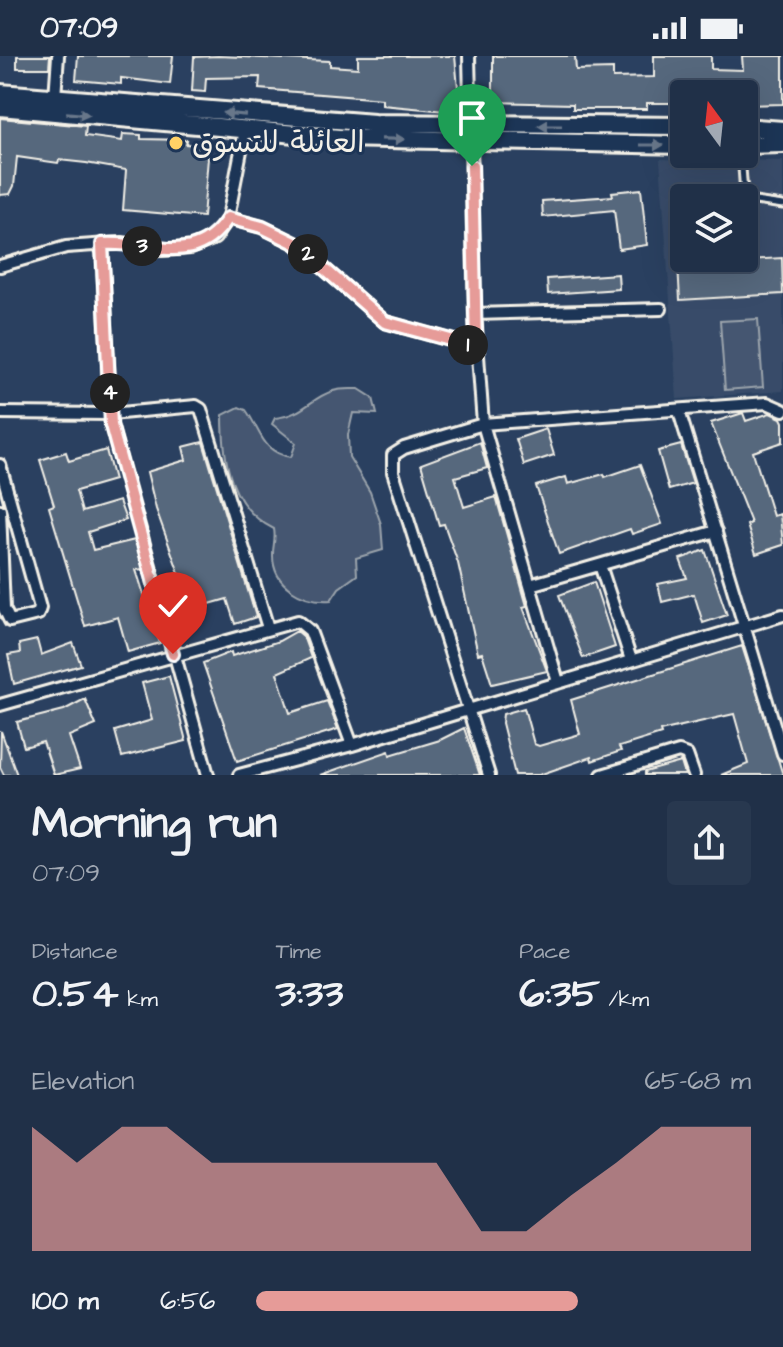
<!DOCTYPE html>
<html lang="en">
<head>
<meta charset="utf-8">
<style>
	body { margin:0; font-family:"Architects Daughter","Playpen Sans Arabic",sans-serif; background:#28384f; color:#f1f3f6; height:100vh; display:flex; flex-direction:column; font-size:30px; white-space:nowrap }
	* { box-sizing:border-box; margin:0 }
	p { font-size:26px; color:#a2a9b4 }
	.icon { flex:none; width:44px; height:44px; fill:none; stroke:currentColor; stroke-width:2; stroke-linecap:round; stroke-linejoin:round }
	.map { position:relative; height:719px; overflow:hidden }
	.details { display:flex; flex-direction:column; background:#203048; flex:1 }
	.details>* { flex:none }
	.needle { width:52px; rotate:345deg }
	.buttons { position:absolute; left:670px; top:24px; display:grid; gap:16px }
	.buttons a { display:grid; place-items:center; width:88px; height:88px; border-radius:8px; background:#203048; box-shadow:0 8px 32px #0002,0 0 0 2px #3d4b60; font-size:40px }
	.pin { position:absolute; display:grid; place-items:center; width:68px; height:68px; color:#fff; margin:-82px -34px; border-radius:50% 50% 50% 0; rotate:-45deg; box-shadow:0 0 8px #0007 }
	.pin .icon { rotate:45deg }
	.km { position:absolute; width:40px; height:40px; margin:-20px; border-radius:50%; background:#222; color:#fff; font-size:22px; line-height:40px; text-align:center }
	.round { display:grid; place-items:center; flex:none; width:84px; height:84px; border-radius:8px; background:#28384f }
	.headline { display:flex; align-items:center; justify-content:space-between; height:136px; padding:0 32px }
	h1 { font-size:44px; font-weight:700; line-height:60px }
	.stats { display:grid; grid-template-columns:repeat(3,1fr); gap:12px; height:136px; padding:8px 32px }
	.stats div { display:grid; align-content:center }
	.stats b { font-size:40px; font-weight:700 }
	.stats small { font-size:22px; font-weight:400 }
	.stats p { font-size:22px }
	.chart { height:224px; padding:16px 32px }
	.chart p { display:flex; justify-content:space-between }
	.chart svg { width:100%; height:144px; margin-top:8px; fill:#e69b98; opacity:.7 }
	ul { padding:0 32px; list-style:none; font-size:26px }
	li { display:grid; grid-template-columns:128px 96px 1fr; align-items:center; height:60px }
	li i { height:20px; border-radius:10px; background:#e69b98 }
	.status { display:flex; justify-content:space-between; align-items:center; height:56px; padding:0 40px; background:#203048; direction:ltr }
	.status svg { height:22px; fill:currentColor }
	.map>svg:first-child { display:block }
	.built { fill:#374c69; fill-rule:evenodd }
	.green { fill:#445771; stroke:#9ca4ac; stroke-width:2 }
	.building { fill:#56677d; stroke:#f4f1e8; stroke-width:2 }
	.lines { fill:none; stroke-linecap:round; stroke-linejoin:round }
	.lane-casing { stroke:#f4f1e8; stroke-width:11 }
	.street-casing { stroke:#f4f1e8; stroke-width:16 }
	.primary-casing { stroke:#f4f1e8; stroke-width:22 }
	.lane { stroke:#1d3557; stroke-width:5 }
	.street { stroke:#1d3557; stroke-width:10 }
	.primary { stroke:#1d3557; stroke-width:16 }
	.oneway { fill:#68778a }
	.route-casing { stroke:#fff; stroke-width:16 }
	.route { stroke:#e69b98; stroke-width:10 }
	.poi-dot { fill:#ffd166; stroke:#1d3557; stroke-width:3 }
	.labels { text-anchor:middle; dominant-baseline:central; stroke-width:6; stroke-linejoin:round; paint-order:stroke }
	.poi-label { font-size:30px; fill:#f4f1e8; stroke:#1d3557; text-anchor:start }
</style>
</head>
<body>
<div class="status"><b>07:09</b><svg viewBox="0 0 49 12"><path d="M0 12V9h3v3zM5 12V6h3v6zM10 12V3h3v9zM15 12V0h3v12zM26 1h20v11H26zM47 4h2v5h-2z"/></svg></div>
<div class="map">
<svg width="783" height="719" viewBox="0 0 783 719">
	<rect width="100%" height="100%" fill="#2a4060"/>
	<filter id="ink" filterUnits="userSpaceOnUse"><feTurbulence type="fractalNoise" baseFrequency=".0125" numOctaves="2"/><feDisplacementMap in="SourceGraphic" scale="16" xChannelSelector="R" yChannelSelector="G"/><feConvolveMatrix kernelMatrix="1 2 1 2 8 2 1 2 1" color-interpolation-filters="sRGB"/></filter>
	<g filter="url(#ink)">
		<path class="built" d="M660,103L783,105V335L677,343ZM684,142H744V202H684Z"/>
		<path class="green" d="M758,263L763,331L725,334L720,265Z
			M359,333L373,342L377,358L353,357L348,379L349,401L370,436L381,468L383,494L356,502L357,519L339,532L331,544C303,546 272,530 273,498C273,488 276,483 274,473C229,451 223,404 223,359L239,351L246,354C261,375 262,397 291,401L296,387L272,368L275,362C304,359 310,342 333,335C341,332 351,333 359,333Z"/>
		<path class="building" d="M17,0H50L49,12H17Z
			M78,0H173L170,28L121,22V28L76,24Z
			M218,0L330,5V10L358,12V0H455L458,32L445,55L382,49V43L259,33L260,21L206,22L205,36L192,35L194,1Z
			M493,0H575L576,14L613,13V22L654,21V0H711V13L743,14L742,0H783V48L744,49V38H676V47H647V53H573V48L493,46Z
			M0,62L86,70L85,80L122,85L123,78L141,79V83L187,84L186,88L209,90L203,161L123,154L126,114L86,107L59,104L58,107L17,101L14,130L10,138L0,139Z
			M641,133L647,189L619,193L614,154L543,161L542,145L613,140L612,136Z
			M782,202L783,238L680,244L678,208Z
			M618,218L619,233L548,238L547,223Z
			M743,357L746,365L770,357L781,362L783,366V386L753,396L773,460L780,458L783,489L756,498L747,469L751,467L711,367Z
			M546,373L554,399L524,409L516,383Z
			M203,386L256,561L235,568L227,543L192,553L156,453L147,416L186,404L183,391Z
			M480,386L487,412L455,421L464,451L496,441L527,550L523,551L547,615L492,628L482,597L478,598L458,507L444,468L439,469L421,408Z
			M681,389L693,427L669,434L658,395Z
			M106,394L114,424L76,435L82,456L119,445L126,464L88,476L93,494L135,484L143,513L136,514L160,587L128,596L118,561L85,570L49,451L54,449L40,404L66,396L69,405Z
			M640,409L662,468L632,478L630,473L559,498L536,430L566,421L568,428L604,418L605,421Z
			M705,494L727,559L703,567L694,538L662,546L658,528L687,522L680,503Z
			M594,526L615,591L583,602L559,539Z
			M297,575L303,580L311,602L277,617L290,657L327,645L338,673L237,705L203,607L231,596L232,600L279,585Z
			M37,584L41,599L73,587L81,609L14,628L8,599L20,597L19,588Z
			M742,590L783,719H721L748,708L734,658L660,675L661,678L619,691L621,695L592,705L591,701L539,719H515L502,667L503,658L524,652L534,688L539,690L580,678L571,644Z
			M169,620L186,685L122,701L115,675L152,664L142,627Z
			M85,643L96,669L69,680L80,713L54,719L43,686L24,691L17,666L64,654Z
			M464,672L480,719H320L389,695L390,699L440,684Z
			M1,675L17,719H4L0,711Z
			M681,706L685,719H645V716Z"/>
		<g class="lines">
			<defs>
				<path id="lane" d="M741,98L744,138L748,144L783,149"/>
				<path id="street" d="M469,0L475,258L483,368L558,626
					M55,41L58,0
					M228,162L262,171L295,187L385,266L476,291
					M102,188L111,369L208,719
					M0,210L66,191L122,187L162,194L190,192L215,182L228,162L245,74
					M475,258L661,253
					M679,355L783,698
					M0,357L110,358L196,350L201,353L268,572
					M0,409L40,552L38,558L10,565L4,553L0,454
					M600,509L631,604
					M530,529L716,475
					M0,649L298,565L310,575L352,689
					M239,719L352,689L783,559
					M489,719L393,416V399L404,392L483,368L767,347L783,354
					M602,719L679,696L687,699L694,719"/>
				<path id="primary" d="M0,37L374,67L684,70
					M0,51L339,82L684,89
					M744,71L783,74
					M744,89L783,88"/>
			</defs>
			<use href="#lane" class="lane-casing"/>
			<use href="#street" class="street-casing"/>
			<use href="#primary" class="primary-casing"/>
			<use href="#lane" class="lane"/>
			<use href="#street" class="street"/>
			<use href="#primary" class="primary"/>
		</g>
		<defs><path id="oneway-solid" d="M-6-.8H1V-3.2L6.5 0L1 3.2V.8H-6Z" transform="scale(2)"/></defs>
		<g class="oneway">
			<use href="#oneway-solid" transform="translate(78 58) rotate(5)"/>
			<use href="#oneway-solid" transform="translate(234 58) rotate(-175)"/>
			<use href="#oneway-solid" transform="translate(550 70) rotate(-180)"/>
			<use href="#oneway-solid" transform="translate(393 83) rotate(1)"/>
			<use href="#oneway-solid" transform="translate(652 89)"/>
		</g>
	</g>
	<g class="lines" filter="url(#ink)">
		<defs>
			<path id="route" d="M173,598L111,369L102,188C152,184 194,214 228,162L262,171L295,187L385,266L476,291L472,110"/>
		</defs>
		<use href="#route" class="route-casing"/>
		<use href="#route" class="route"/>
	</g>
	<circle class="poi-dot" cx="176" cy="87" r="8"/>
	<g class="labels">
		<g class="poi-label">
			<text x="192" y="87">العائلة للتسوق</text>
		</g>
	</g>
</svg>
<div class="buttons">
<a><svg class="needle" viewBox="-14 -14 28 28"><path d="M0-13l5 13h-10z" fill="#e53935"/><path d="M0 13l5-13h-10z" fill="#a2a9b4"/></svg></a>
<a><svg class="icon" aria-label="layers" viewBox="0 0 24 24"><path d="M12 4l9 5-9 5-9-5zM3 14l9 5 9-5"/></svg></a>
</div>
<div class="pin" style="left:472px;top:110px;background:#1e9e55"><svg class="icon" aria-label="arrive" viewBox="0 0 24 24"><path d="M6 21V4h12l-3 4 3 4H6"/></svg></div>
<div class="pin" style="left:173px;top:598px;background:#d93025"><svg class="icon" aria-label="check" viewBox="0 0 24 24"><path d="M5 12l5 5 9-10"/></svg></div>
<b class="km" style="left:468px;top:289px">1</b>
<b class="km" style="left:308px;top:198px">2</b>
<b class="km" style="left:142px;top:190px">3</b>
<b class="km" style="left:110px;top:337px">4</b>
</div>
<section class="details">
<div class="headline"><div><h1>Morning run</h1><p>07:09</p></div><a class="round"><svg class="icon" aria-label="share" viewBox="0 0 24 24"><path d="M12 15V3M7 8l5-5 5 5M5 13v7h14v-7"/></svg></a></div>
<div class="stats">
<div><p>Distance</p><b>0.54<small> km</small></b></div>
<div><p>Time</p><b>3:33</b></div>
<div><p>Pace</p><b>6:35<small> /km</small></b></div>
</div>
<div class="chart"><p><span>Elevation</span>65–68 m</p>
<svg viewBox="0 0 160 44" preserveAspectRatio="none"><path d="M0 44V6L10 17L20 6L30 6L40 17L50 17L60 17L70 17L80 17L90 17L100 38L110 38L120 27L130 17L140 6L150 6L160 6V44z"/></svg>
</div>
<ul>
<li><b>100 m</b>6:56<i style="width:65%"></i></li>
</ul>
</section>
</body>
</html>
